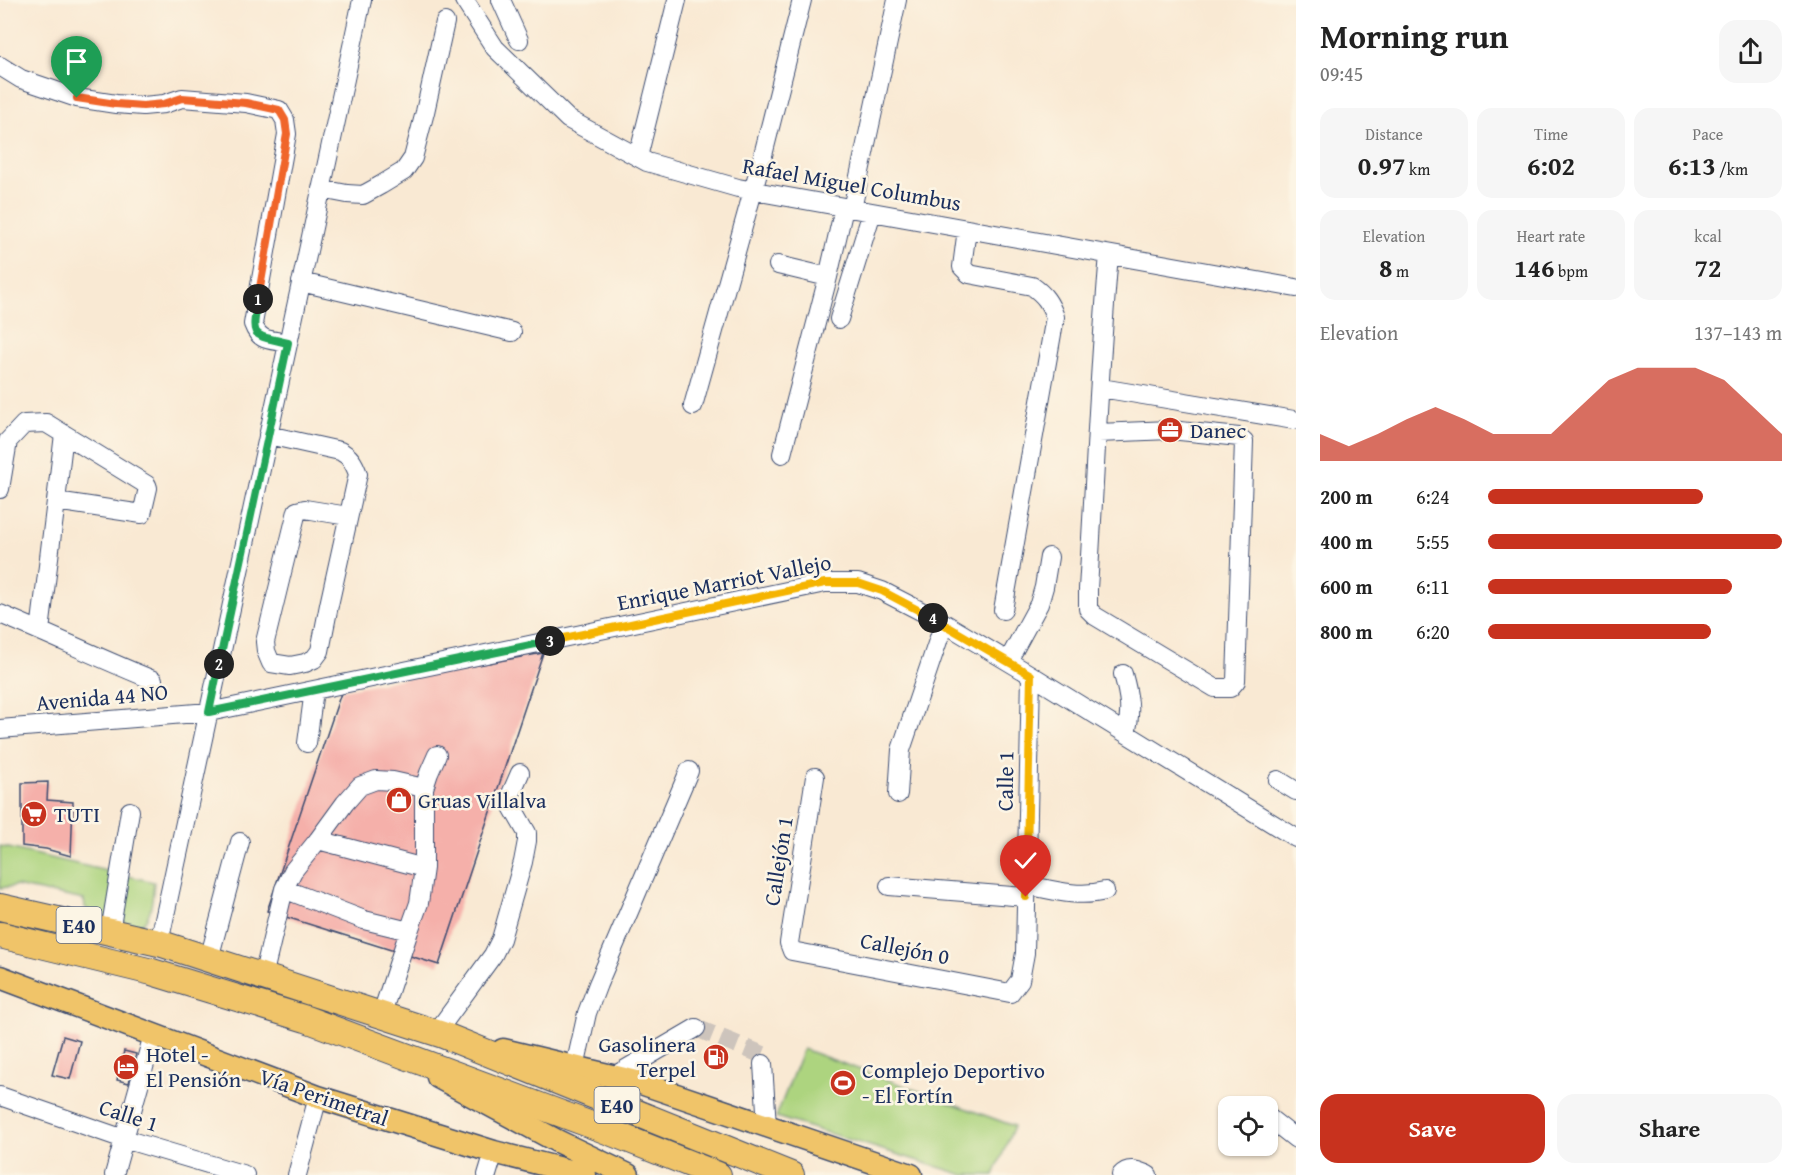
<!DOCTYPE html>
<html lang="en">
<head>
<meta charset="utf-8">
<style>
	body { margin:0; font-family:"Gentium Book Plus",serif; background:#f6f6f6; color:#222; height:100vh; display:flex; flex-direction:column; font-size:22px; white-space:nowrap }
	* { box-sizing:border-box; margin:0 }
	p { font-size:20px; color:#767676 }
	.icon { flex:none; width:33px; height:33px; fill:none; stroke:currentColor; stroke-width:2; stroke-linecap:round; stroke-linejoin:round }
	.map { position:relative; flex:1; overflow:hidden }
	.side { display:flex; flex-direction:column; background:#fff; width:510px }
	.side>* { flex:none }
	.fabs { position:absolute; left:1218px; top:1096px; display:grid; gap:12px }
	.fabs a { display:grid; place-items:center; width:60px; height:60px; border-radius:12px; background:#fff; box-shadow:0 2px 4px #0004; font-size:30px }
	.pin { position:absolute; display:grid; place-items:center; width:51px; height:51px; color:#fff; margin:-62px -26px; border-radius:50% 50% 50% 0; rotate:-45deg; box-shadow:0 0 6px #0007 }
	.pin .icon { rotate:45deg }
	.km { position:absolute; width:30px; height:30px; margin:-15px; border-radius:50%; background:#222; color:#fff; font-size:16px; line-height:30px; text-align:center }
	.round { display:grid; place-items:center; flex:none; width:63px; height:63px; border-radius:18px; background:#f6f6f6 }
	.summary { display:flex; align-items:center; justify-content:space-between; height:102px; padding:0 24px }
	h1 { font-size:33px; font-weight:600; line-height:45px }
	.stats { display:grid; grid-template-columns:repeat(3,1fr); gap:9px; height:102px; padding:6px 24px }
	.stats div { display:grid; align-content:center; border-radius:15px; background:#f6f6f6; text-align:center }
	.stats b { font-size:26px; font-weight:600 }
	.stats small { font-size:16px; font-weight:400 }
	.stats p { font-size:16px }
	.chart { height:168px; padding:12px 24px }
	.chart p { display:flex; justify-content:space-between }
	.chart svg { width:100%; height:108px; margin-top:6px; fill:#c8321e; opacity:.7 }
	.action { display:flex; gap:12px; margin-top:auto; padding:12px 24px }
	.action a { flex:1; height:69px; border-radius:18px; background:#c8321e; color:#fff; font-size:24px; font-weight:600; line-height:69px; text-align:center }
	.action a+a { background:#f6f6f6; color:#222 }
	ul { padding:0 24px; list-style:none; font-size:20px }
	li { display:grid; grid-template-columns:96px 72px 1fr; align-items:center; height:45px }
	li i { height:15px; border-radius:8px; background:#c8321e }
	main { display:flex; flex:1; min-height:0 }
	.map>svg:first-child { display:block }
	.green { fill:#add47f; stroke:#64826e; stroke-width:1.5 }
	.building { fill:#f5b0aa }
	.lines { fill:none; stroke-linecap:round; stroke-linejoin:round }
	.minor-tunnel { stroke:#cdc4bc; stroke-width:18; stroke-dasharray:18 9; stroke-linecap:butt }
	.minor-casing { stroke:#3c4b70; stroke-width:20 }
	.major-casing { stroke:#3c4b70; stroke-width:25 }
	.highway-casing { stroke:#3c4b70; stroke-width:28 }
	.minor { stroke:#fff; stroke-width:18 }
	.major { stroke:#f0c469; stroke-width:22 }
	.highway { stroke:#f0c469; stroke-width:26 }
	.split-1-casing { stroke:#fff; stroke-width:12 }
	.split-2-casing { stroke:#fff; stroke-width:12 }
	.split-3-casing { stroke:#fff; stroke-width:12 }
	.split-4-casing { stroke:#fff; stroke-width:12 }
	.split-5-casing { stroke:#fff; stroke-width:12 }
	.split-1 { stroke:#f0652b; stroke-width:8 }
	.split-2 { stroke:#22a559; stroke-width:8 }
	.split-3 { stroke:#22a559; stroke-width:8 }
	.split-4 { stroke:#f5b400; stroke-width:8 }
	.split-5 { stroke:#f5b400; stroke-width:8 }
	.labels { text-anchor:middle; dominant-baseline:central; stroke-width:5; stroke-linejoin:round; paint-order:stroke }
	.shield { fill:#fcf5e5; stroke:#5e6a86; stroke-width:1.5 }
	.shield-label { font-size:21px; font-weight:bold; fill:#1b2f5e }
	.street-label { font-size:22px; fill:#1b2f5e; stroke:#fcf5e5 }
	.poi-label { font-size:22px; fill:#1b2f5e; stroke:#fcf5e5; text-anchor:start }
</style>
</head>
<body>
<main>
<div class="map">
<svg width="1296" height="1175" viewBox="0 0 1296 1175">
	<rect width="100%" height="100%" fill="#fcf5e5"/>
	<filter id="ink" filterUnits="userSpaceOnUse"><feTurbulence type="fractalNoise" baseFrequency=".0167" numOctaves="2"/><feDisplacementMap in="SourceGraphic" scale="12" xChannelSelector="R" yChannelSelector="G"/><feConvolveMatrix kernelMatrix="1 2 1 2 8 2 1 2 1" color-interpolation-filters="sRGB"/></filter>
	<filter id="wash" filterUnits="userSpaceOnUse"><feTurbulence type="fractalNoise" baseFrequency=".008" numOctaves="4" result="noise"/><feDisplacementMap in="SourceGraphic" scale="24" xChannelSelector="R" yChannelSelector="G"/><feGaussianBlur stdDeviation="1.35" result="paint"/><feColorMatrix in="noise" values="0 0 0 0 0 0 0 0 0 0 0 0 0 0 0 0 0 1.4 0 .05"/><feComposite in="paint" operator="in"/></filter>
	<g filter="url(#wash)">
		<rect width="100%" height="100%" fill="#f9e9d3"/>
		<path class="green" d="M0,846L154,882C152,897 153,921 137,926L92,913L85,907L84,900L16,886L0,888Z
			M803,1049L1014,1126L994,1175H964L776,1117Z"/>
		<g id="blocks">
			<path class="building" d="M543,653L439,965L267,911L342,690Z
				M48,782L47,800L73,802L71,856L46,849L22,846V783Z
				M63,1036L80,1041L70,1079L52,1075Z
				M124,1051L136,1054L129,1083L117,1080Z"/>
		</g>
	</g>
	<g filter="url(#ink)">
		<use href="#blocks" fill-opacity="0" stroke="#3c4b70" stroke-width="1.5"/>
		<g class="lines">
			<path class="minor-tunnel" d="M696,1028L763,1055V1064"/>
			<defs>
				<path id="minor" d="M464,0L495,48L568,119L647,162L738,188L1296,288
					M501,0L519,40
					M0,66L21,79L77,98L116,104L143,106L164,104L182,98L246,103L279,110L285,120L287,134L253,324C260,343 271,339 288,343
					M638,157L677,0
					M321,189L347,194L363,195L381,185L404,171L413,158L425,112L445,22
					M852,209L897,0
					M967,229L962,267L969,274L1032,286C1045,295 1050,303 1055,317L1003,610
					M778,265L828,277L844,208
					M301,282L512,332
					M839,319L872,212
					M1101,388L1294,420
					M693,406L763,155L802,0
					M1098,433L1170,430L1239,437L1244,441L1236,681L1230,688H1215L1095,616L1088,609V589C1095,478 1099,366 1109,255
					M268,435L340,451C350,456 354,463 358,474L329,605L320,651L314,659L305,663L290,666L271,663L266,651L265,642L297,511L305,509L348,516
					M782,454L828,277
					M0,489L8,441L24,424L46,423L147,485L148,488L142,514L56,501L40,631
					M56,501L64,434
					M0,614C51,635 101,659 153,680
					M1008,661L1039,604L1044,587L1049,557
					M1123,674C1129,696 1132,711 1126,733
					M0,729L209,712L825,583H858L882,591L944,623L1031,675L1296,838
					M307,743L314,690
					M815,777L789,943L792,951L1010,993L1020,980L1025,953L1031,675
					M1278,780L1296,791
					M898,794L901,750L944,623
					M318,840L424,868
					M1027,885C1052,890 1079,898 1105,891
					M889,886L1026,897
					M284,889L364,920L409,931L419,903L424,868V788L429,773L437,755
					M110,932L130,811
					M159,943L362,0
					M209,959L240,842
					M263,977L284,889L293,871L318,840L345,803L360,786L376,780L393,781L424,788
					M381,1016L409,931
					M436,1033L493,955L501,939L523,862L527,841V833L511,805L510,796L520,773
					M763,1064L767,1126
					M575,1067L587,1013L598,984L689,771
					M614,1076L696,1028
					M0,1096L124,1139L245,1175
					M1268,1117L1296,1139
					M114,1175L153,1035
					M297,1175L318,1097
					M487,1175L494,1152
					M1121,1175C1129,1166 1138,1171 1148,1175"/>
				<path id="major" d="M0,977L318,1097L494,1152L585,1175
					M503,1050L641,1083L911,1175
					M438,1077L557,1141L628,1175"/>
				<path id="highway" d="M0,907L159,943L443,1035L791,1175
					M0,935L152,972L306,1019L602,1129L718,1175"/>
			</defs>
			<use href="#minor" class="minor-casing"/>
			<use href="#major" class="major-casing"/>
			<use href="#highway" class="highway-casing"/>
			<use href="#minor" class="minor"/>
			<use href="#major" class="major"/>
			<use href="#highway" class="highway"/>
		</g>
	</g>
	<g class="lines" filter="url(#ink)">
		<defs>
			<path id="split-1" d="M77,98L116,104L143,106L164,104L182,98L246,103L279,110L285,120L287,134L258,299"/>
			<path id="split-2" d="M219,664L288,343C251,334 251,339 258,299"/>
			<path id="split-3" d="M219,664L209,712L550,641"/>
			<path id="split-4" d="M550,641L825,583H858L882,591L933,618"/>
			<path id="split-5" d="M933,618L1031,675L1026,897"/>
		</defs>
		<use href="#split-1" class="split-1-casing"/>
		<use href="#split-2" class="split-2-casing"/>
		<use href="#split-3" class="split-3-casing"/>
		<use href="#split-4" class="split-4-casing"/>
		<use href="#split-5" class="split-5-casing"/>
		<use href="#split-1" class="split-1"/>
		<use href="#split-2" class="split-2"/>
		<use href="#split-3" class="split-3"/>
		<use href="#split-4" class="split-4"/>
		<use href="#split-5" class="split-5"/>
	</g>
	<defs>
		<symbol id="office-disc" viewBox="-11 -11 22 22"><circle r="9.5" fill="#c8321e" stroke="#fcf5e5"/><path d="M-6-3h4V-5.5h4V-3h4V5H-6ZM-1-4.5V-3h2v-1.5ZM-6 0V1H6V0Z" fill="#fff"/></symbol>
		<symbol id="shop-disc" viewBox="-11 -11 22 22"><circle r="9.5" fill="#c8321e" stroke="#fcf5e5"/><path d="M-5-2.5h2.3a2.7 3.5 0 0 1 5.4 0H5L5.5 6h-11ZM-1.5-2.5h3a1.5 2.3 0 0 0-3 0Z" fill="#fff"/></symbol>
		<symbol id="supermarket-disc" viewBox="-11 -11 22 22"><circle r="9.5" fill="#c8321e" stroke="#fcf5e5"/><path d="M-6-5.5h2.5l.6 2H6L4.5 2H-2.5L-4.4-4H-6ZM-1.5 3.2a1.3 1.3 0 1 0 .1 0ZM3 3.2a1.3 1.3 0 1 0 .1 0Z" fill="#fff"/></symbol>
		<symbol id="fuel-disc" viewBox="-11 -11 22 22"><circle r="9.5" fill="#c8321e" stroke="#fcf5e5"/><path d="M-5.5-6h7V0h2V4h1.3V-2.5L3-4.5l.8-.8L6-3V5H2.5V1h-1V6h-7ZM-4.2-4.7v3.2H.2V-4.7Z" fill="#fff"/></symbol>
		<symbol id="hotel-disc" viewBox="-11 -11 22 22"><circle r="9.5" fill="#c8321e" stroke="#fcf5e5"/><path d="M-6-4.5h1.5V1H6V5H4.5V3h-9V5H-6ZM-4 0a1.8 1.8 0 1 1 3.6 0ZM.5 0V-2.5h3Q6-2.5 6 0Z" fill="#fff"/></symbol>
		<symbol id="stadium-disc" viewBox="-11 -11 22 22"><circle r="9.5" fill="#c8321e" stroke="#fcf5e5"/><path d="M0-5a6.5 5 0 1 0 0 10a6.5 5 0 1 0 0-10ZM-3.5-1.8h7v3.6h-7Z" fill="#fff"/></symbol>
	</defs>
	<g fill-rule="evenodd">
		<use href="#office-disc" x="1155" y="415" width="30" height="30"/>
		<use href="#shop-disc" x="384" y="785" width="30" height="30"/>
		<use href="#supermarket-disc" x="19" y="799" width="30" height="30"/>
		<use href="#fuel-disc" x="701" y="1042" width="30" height="30"/>
		<use href="#hotel-disc" x="111" y="1052" width="30" height="30"/>
		<use href="#stadium-disc" x="828" y="1068" width="30" height="30"/>
	</g>
	<g class="labels">
		<g class="shield">
			<rect x="56.5" y="907" width="45" height="36" rx="4.5"/>
			<rect x="594.5" y="1087" width="45" height="36" rx="4.5"/>
		</g>
		<g class="shield-label">
			<text x="79" y="925">E40</text>
			<text x="617" y="1105">E40</text>
		</g>
		<g class="street-label">
			<text transform="translate(852 184) rotate(10)">Rafael Miguel Columbus</text>
			<text transform="translate(724 582) rotate(-11)">Enrique Marriot Vallejo</text>
			<text transform="translate(102 697) rotate(-5)">Avenida 44 NO</text>
			<text transform="translate(1005 781) rotate(-89)">Calle 1</text>
			<text transform="translate(778 861) rotate(-81)">Callejón 1</text>
			<text transform="translate(905 948) rotate(11)">Callejón 0</text>
			<text transform="translate(324 1097) rotate(19)">Vía Perimetral</text>
			<text transform="translate(129 1115) rotate(18)">Calle 1</text>
		</g>
		<g class="poi-label">
			<text x="1190" y="430">Danec</text>
			<text x="418" y="800">Gruas Villalva</text>
			<text x="54" y="814">TUTI</text>
			<text x="696" y="1044" text-anchor="end">Gasolinera<tspan x="696" dy="25">Terpel</tspan></text>
			<text x="146" y="1054">Hotel -<tspan x="146" dy="25">El Pensión</tspan></text>
			<text x="862" y="1070">Complejo Deportivo<tspan x="862" dy="25">- El Fortín</tspan></text>
		</g>
	</g>
</svg>
<div class="fabs">
<a><svg class="icon" aria-label="locate" viewBox="0 0 24 24"><circle cx="12" cy="12" r="6"/><path d="M12 2v4M12 18v4M2 12h4M18 12h4"/></svg></a>
</div>
<div class="pin" style="left:77px;top:98px;background:#1e9e55"><svg class="icon" aria-label="arrive" viewBox="0 0 24 24"><path d="M6 21V4h12l-3 4 3 4H6"/></svg></div>
<div class="pin" style="left:1026px;top:897px;background:#d93025"><svg class="icon" aria-label="check" viewBox="0 0 24 24"><path d="M5 12l5 5 9-10"/></svg></div>
<b class="km" style="left:258px;top:299px">1</b>
<b class="km" style="left:219px;top:664px">2</b>
<b class="km" style="left:550px;top:641px">3</b>
<b class="km" style="left:933px;top:618px">4</b>
</div>
<section class="side">
<div class="summary"><div><h1>Morning run</h1><p>09:45</p></div><a class="round"><svg class="icon" aria-label="share" viewBox="0 0 24 24"><path d="M12 15V3M7 8l5-5 5 5M5 13v7h14v-7"/></svg></a></div>
<div class="stats">
<div><p>Distance</p><b>0.97<small> km</small></b></div>
<div><p>Time</p><b>6:02</b></div>
<div><p>Pace</p><b>6:13<small> /km</small></b></div>
</div>
<div class="stats">
<div><p>Elevation</p><b>8<small> m</small></b></div>
<div><p>Heart rate</p><b>146<small> bpm</small></b></div>
<div><p>kcal</p><b>72</b></div>
</div>
<div class="chart"><p><span>Elevation</span>137–143 m</p>
<svg viewBox="0 0 160 44" preserveAspectRatio="none"><path d="M0 44V33L10 38L20 33L30 27L40 22L50 27L60 33L70 33L80 33L90 22L100 11L110 6L120 6L130 6L140 11L150 22L160 33V44z"/></svg>
</div>
<ul>
<li><b>200 m</b>6:24<i style="width:73%"></i></li>
<li><b>400 m</b>5:55<i style="width:100%"></i></li>
<li><b>600 m</b>6:11<i style="width:83%"></i></li>
<li><b>800 m</b>6:20<i style="width:76%"></i></li>
</ul>
<div class="action"><a>Save</a><a>Share</a></div>
</section>
</main>
</body>
</html>
